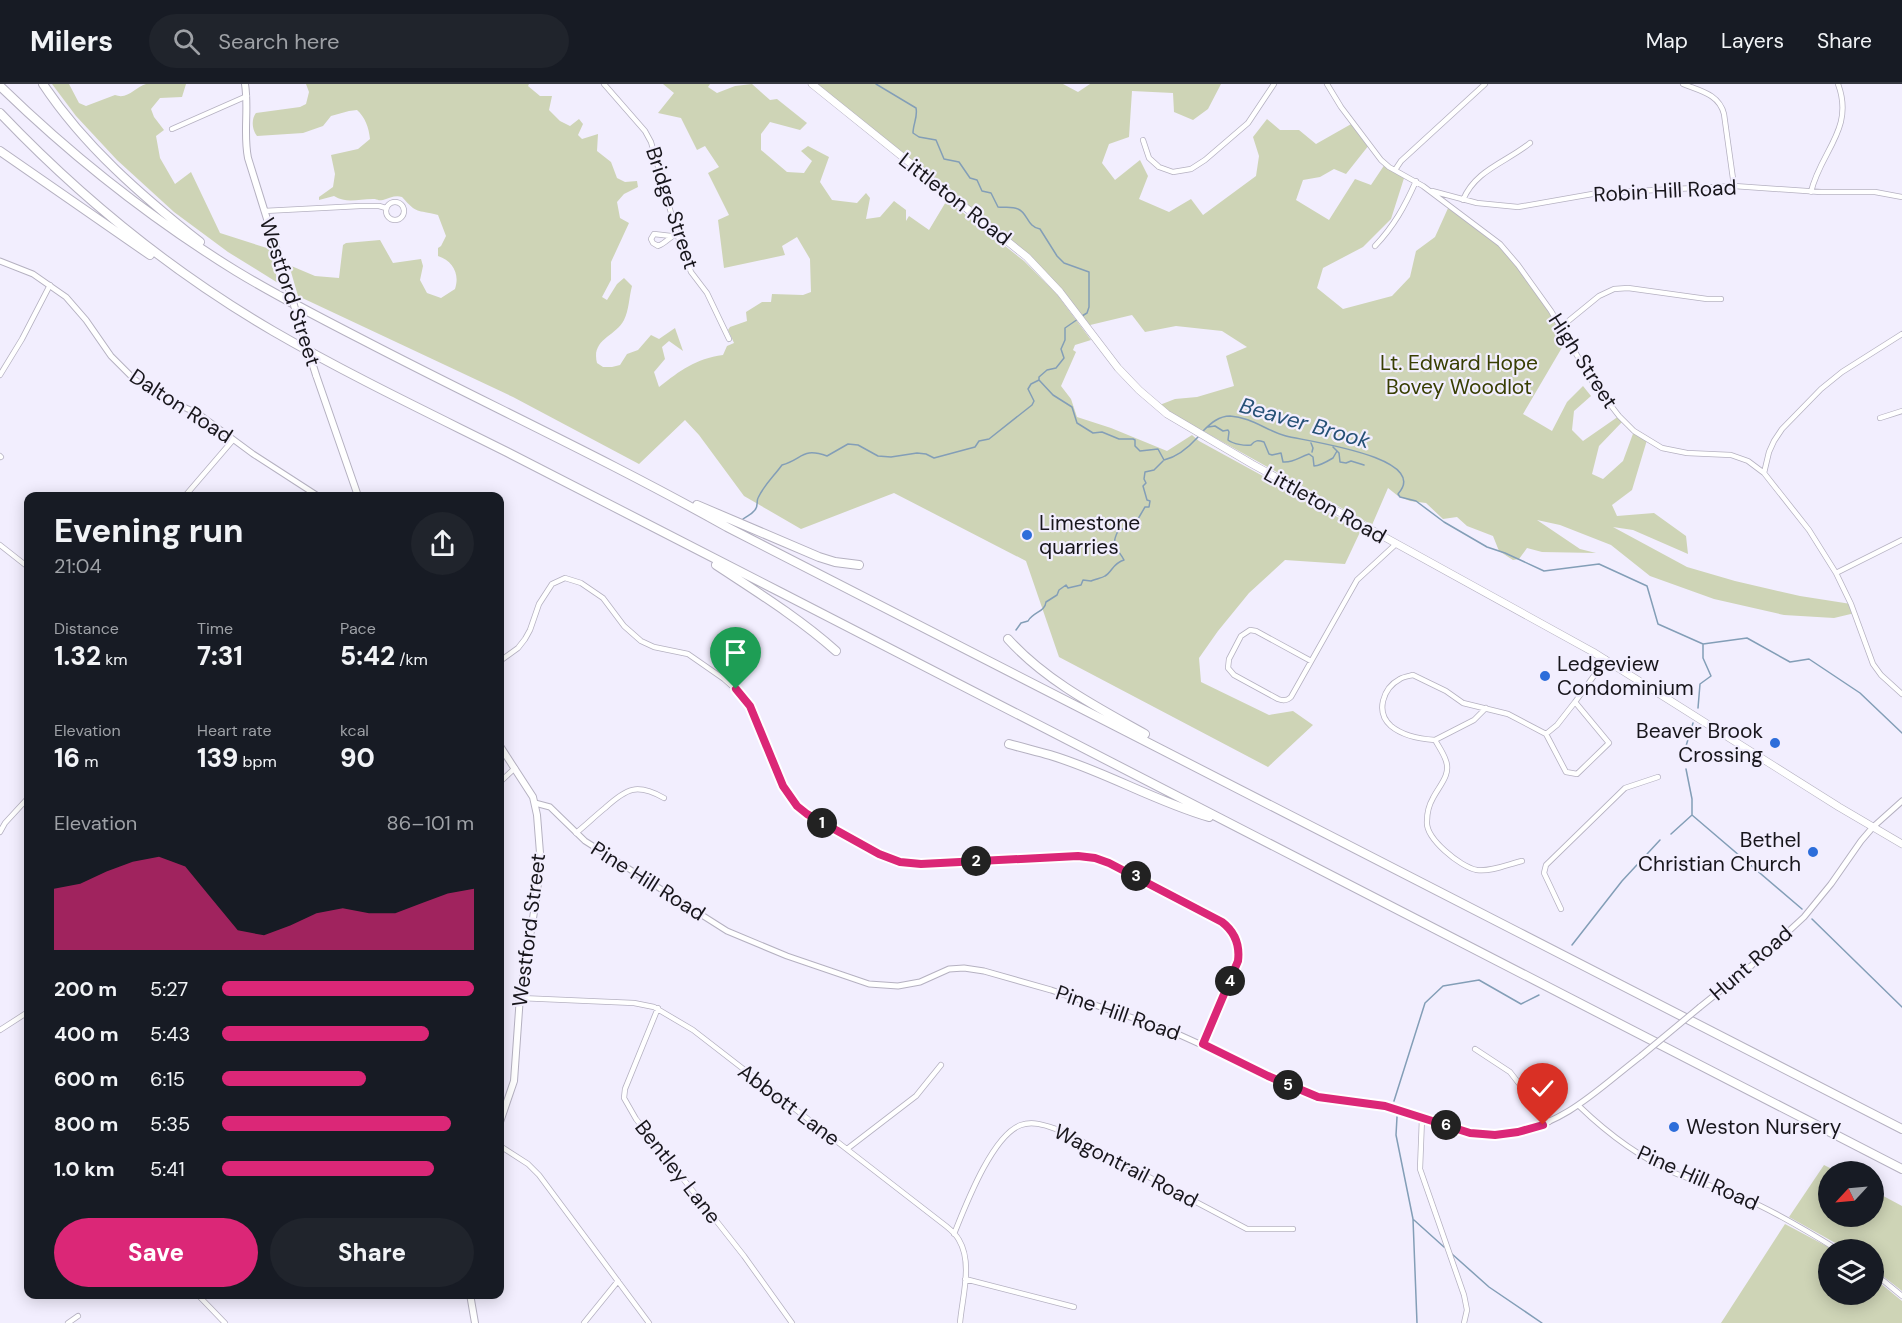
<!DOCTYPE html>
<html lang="en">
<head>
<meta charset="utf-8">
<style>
	body { margin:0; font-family:"DM Sans",sans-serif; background:#20242c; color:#f1f3f6; height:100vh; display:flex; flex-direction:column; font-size:22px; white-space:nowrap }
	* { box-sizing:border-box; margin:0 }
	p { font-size:20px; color:#9ea1a6 }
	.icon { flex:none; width:33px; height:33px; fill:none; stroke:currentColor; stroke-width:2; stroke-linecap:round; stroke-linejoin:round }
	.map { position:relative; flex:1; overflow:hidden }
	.sheet { position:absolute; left:24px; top:408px; width:480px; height:807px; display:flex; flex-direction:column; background:#171b24; border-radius:12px; box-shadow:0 3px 15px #0003 }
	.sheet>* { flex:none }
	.needle { width:39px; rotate:244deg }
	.controls { position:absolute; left:1818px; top:1077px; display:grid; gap:12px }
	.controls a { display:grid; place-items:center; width:66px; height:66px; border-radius:50%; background:#171b24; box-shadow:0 3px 15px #0003; font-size:30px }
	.pin { position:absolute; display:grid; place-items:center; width:51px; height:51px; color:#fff; margin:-62px -26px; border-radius:50% 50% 50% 0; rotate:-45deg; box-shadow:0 0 6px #0007 }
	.pin .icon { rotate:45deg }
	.km { position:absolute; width:30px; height:30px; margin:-15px; border-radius:50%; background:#222; color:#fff; font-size:16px; line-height:30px; text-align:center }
	.round { display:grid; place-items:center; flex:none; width:63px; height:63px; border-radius:32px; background:#20242c }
	.overview { display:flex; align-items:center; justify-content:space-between; height:102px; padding:0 30px }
	h1 { font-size:33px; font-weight:800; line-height:45px }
	.stats { display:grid; grid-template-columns:repeat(3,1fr); gap:9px; height:102px; padding:6px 30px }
	.stats div { display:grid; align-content:center }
	.stats b { font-size:26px; font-weight:800 }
	.stats small { font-size:16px; font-weight:400 }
	.stats p { font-size:16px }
	.chart { height:168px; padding:12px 30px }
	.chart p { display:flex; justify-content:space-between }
	.chart svg { width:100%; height:108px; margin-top:6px; fill:#db2777; opacity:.7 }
	.action { display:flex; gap:12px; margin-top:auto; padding:12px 30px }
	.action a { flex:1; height:69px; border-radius:36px; background:#db2777; color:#fff; font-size:24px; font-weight:800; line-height:69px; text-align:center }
	.action a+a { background:#20242c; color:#f1f3f6 }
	ul { padding:0 30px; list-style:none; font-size:20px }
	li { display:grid; grid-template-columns:96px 72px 1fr; align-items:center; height:45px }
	li i { height:15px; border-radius:8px; background:#db2777 }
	header { display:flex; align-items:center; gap:36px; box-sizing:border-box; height:84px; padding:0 30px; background:#171b24; border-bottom:2px solid #363941 }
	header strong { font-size:28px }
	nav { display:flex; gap:33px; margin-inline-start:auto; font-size:21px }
	.search { width:420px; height:54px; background:#20242c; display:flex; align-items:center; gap:15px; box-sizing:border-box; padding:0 21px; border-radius:33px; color:#9ea1a6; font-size:22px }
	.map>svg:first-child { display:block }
	.green { fill:#ced4b6 }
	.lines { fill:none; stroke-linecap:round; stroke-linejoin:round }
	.stream { stroke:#839eb7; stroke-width:1.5 }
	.minor-casing { stroke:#b5b1c1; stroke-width:6 }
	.tertiary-casing { stroke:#b5b1c1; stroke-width:7 }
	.secondary-casing { stroke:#b5b1c1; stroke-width:8 }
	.primary-casing { stroke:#b5b1c1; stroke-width:8 }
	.motorway-casing { stroke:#b5b1c1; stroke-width:10 }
	.minor { stroke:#fff; stroke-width:4.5 }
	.tertiary { stroke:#fff; stroke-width:5 }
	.secondary { stroke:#fff; stroke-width:6 }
	.primary { stroke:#fff; stroke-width:7 }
	.motorway { stroke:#fff; stroke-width:8 }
	.tertiary-bridge-casing { stroke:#b5b1c1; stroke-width:7; stroke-linecap:butt }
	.secondary-bridge-casing { stroke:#b5b1c1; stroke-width:8; stroke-linecap:butt }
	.tertiary-bridge { stroke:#fff; stroke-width:5 }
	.secondary-bridge { stroke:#fff; stroke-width:6 }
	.route-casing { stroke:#fff; stroke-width:12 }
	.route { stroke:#db2777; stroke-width:8 }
	.poi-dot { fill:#2c6dda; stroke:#f2eefe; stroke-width:2 }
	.labels { text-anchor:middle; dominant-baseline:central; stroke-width:4.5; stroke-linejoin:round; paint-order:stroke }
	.street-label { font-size:21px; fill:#18161c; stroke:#f2eefe }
	.park-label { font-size:21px; fill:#383e02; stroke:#f2eefe }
	.poi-label { font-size:21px; fill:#18161c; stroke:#f2eefe; text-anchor:start }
	.water-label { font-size:22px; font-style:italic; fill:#265176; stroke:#f2eefe }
</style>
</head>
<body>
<header>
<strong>Milers</strong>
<div class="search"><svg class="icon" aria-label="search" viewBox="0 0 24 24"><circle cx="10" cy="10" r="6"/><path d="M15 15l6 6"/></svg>Search here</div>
<nav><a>Map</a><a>Layers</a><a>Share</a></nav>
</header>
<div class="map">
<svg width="1902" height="1239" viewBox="0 0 1902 1239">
	<rect width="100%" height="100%" fill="#f2eefe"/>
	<path class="green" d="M52,0H69L79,19L86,22L115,11C128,16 135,3 146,0C158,0 174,0 186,0L182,13L160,14L151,25L154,33L164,46L156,52L160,74L175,100L191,88L220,149L270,165L278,199L228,168L174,128L117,76L76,32Z
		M306,0H529L528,2L540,12H552L549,26L560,37L570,42L579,35L583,40L578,51L582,55L598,50L597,67L611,78L617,94L625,98L637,97L638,103L624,110L617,118L620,134L629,139L611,178V196L602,213L607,216L617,200L624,194L632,202C629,213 629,226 624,236C615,253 591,255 597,279L603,283H612L620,281L627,270L638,266L651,251L659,255L675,244L683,267L669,257L662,263L665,275L654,288L659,303C681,286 695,275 723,271L727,262L734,259L728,246L730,243L747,237L746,228L762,218H771L772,210L803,211L811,208L810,175L797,153L782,162L785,171L724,184L718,136L729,131L708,89L719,83L705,62L697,66L681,34L658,29L674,9L663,0H710L708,3L717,9L735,2L752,0L770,16L777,15L807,39L800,46L770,38L761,50V66L787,88L804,89L812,77L801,67L808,62L829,73L820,98L832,116L857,119L866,109L870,114L866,135L880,133L894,117L906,126V137L909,132L929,146L947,116L1024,177L1056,209L1091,256L1075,261L1073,266L1076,268L1061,302L1071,315L1077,333L1111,344L1167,367L1192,351L1199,357L1361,446L1345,480L1285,476L1249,509L1218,547L1199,574L1201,598L1269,631L1293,627L1313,641L1268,683L1059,573L1026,477L894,409L801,445L744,412L699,351L685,336L639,380L513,313L298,212L289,181L315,192L339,194L343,161L346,159L380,156L393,179L421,175L423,182L420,196L427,209L441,214L455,205C460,190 453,177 438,172V164L441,162L446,152L438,131C416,125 418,131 402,113C395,111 390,114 383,116C376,117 379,115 373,115C358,115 347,120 334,112L319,116V113L333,103L335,90L331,71L358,65L370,55C369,44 365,33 357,26L349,27L331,32L323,42L303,49L257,52C252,46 251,35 256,29L300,23L306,20L309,8Z
		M812,0H1063L1078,8L1090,0H1221L1208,25L1193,36L1174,28L1173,9L1132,7L1129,53L1109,60L1102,79L1115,96L1140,76L1148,92L1139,115L1169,128L1191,115L1203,131L1256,92L1259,72L1253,53L1267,35L1280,46H1299L1316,60L1353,39L1369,61L1346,90L1334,85L1320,93L1303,96L1296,116L1329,136L1355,95L1371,101L1385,80L1405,91L1391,135L1363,163L1323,184L1317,204L1343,225L1392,212L1410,193L1416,167L1435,153L1449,122L1490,151L1518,181L1567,255L1523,330L1552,347L1567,318L1583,302L1591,312L1574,327L1572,346L1583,357L1619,332L1623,337L1599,362L1592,390L1603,395L1623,377L1634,347L1647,356L1632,406L1612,421L1617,432L1654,429L1686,452L1688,470L1633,446L1613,443L1687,483L1735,497L1800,512L1851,520L1855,529L1834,534L1784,531L1714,515L1650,492L1611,461L1560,441L1537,436L1580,465L1596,469L1542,468L1527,464L1519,475L1513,476L1499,467L1493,452L1467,442L1457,433L1443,435L1426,419L1410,417L1398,412L1388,404L1372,441L1203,347L1199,351L1157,322L1175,315L1197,313L1234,302L1226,272L1247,263L1222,247L1176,242L1145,248L1132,231L1086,242L1049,195Z
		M1824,1081L1836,1087L1828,1088V1132H1874V1107L1902,1122V1207L1874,1185V1166L1846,1165L1789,1133Z
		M1785,1140L1832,1165L1828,1166V1210H1874V1194L1902,1217V1239H1721Z"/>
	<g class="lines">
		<path class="stream" d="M876,0L916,24C918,33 913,40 913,49L919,53L936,56L944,75L959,78L970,94L977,96L982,107L991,109L998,123C1004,124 1012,122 1018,125C1028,129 1027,143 1040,145L1057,172L1064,179L1089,188V223L1087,229L1082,232
			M1078,235L1065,244V256L1061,265L1064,274L1056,284L1047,286L1039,293V296L1053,311L1072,323L1077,339L1093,349L1102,348L1119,355H1133L1135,356V362L1140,367L1158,365L1164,376C1177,373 1189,363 1198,353
			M1208,343L1215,342L1223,347L1228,346L1229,348L1228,356C1233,360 1245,362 1251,361C1255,356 1258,356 1264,358L1269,370L1272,371L1281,369L1283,378C1294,379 1299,373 1309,370L1313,373L1314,382C1319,382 1328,377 1333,374L1337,367
			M1203,347C1211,339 1219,332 1230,332C1251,333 1267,347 1286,352C1305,357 1432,373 1398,410L1400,413L1416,417L1444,438L1487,463L1505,469L1544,487L1599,480L1647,502L1658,540L1703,560L1747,554L1790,578L1809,575L1860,609L1902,649
			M1311,359L1313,364L1312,368
			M1333,363L1339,369L1340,378L1346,379L1351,377L1364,381
			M742,436C746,432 751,431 754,427C759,423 756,418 758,414C764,401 774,392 782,381C803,375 802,363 827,372L848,360L858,361L878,372L891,373L917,369L926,370L934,374L975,363L979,357L989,355L1032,321L1034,317L1028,305L1031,300L1039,296
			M1016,546L1021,539L1028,537C1033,528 1045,528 1046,518L1057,511L1059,506L1066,501L1068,504L1081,501L1083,496L1091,497C1095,495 1102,494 1105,492C1112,488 1113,479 1124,476C1117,463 1110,463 1118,447L1135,440L1145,423H1149L1150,417L1147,416L1143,402L1146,399L1144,395L1145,388L1154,386L1163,377
			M1698,624L1700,600L1711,592L1703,574V561
			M1686,662L1693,639
			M1692,731L1802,825
			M1671,750L1692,731V715L1686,685
			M1812,835L1902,923
			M1572,861L1622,797L1660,756
			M1394,1017L1425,919L1443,902L1479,896L1521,920L1539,911
			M1397,1033L1396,1051L1413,1135L1417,1239
			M1414,1136L1444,1163
			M1452,1170L1489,1203L1542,1239"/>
		<defs>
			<path id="minor" d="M604,0L645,47L651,58L677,150L691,188L707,209L729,255
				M1327,0L1341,23L1381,76L1389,83L1423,102L1500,160L1518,181L1551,227L1592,297L1619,332L1634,347L1662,364L1687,369L1731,371L1748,377L1764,389L1809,446L1836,489L1851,520L1873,580L1881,591L1902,610
				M1683,0C1700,7 1719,10 1724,30L1734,102
				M172,45L247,12
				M1143,56L1149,74L1159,83L1173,88L1191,85L1205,76L1248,39L1274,0
				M1395,86L1401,77L1485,0
				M1432,107L1477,119L1518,123L1598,109L1734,102L1821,108H1875L1902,113
				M1811,108C1820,68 1855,45 1838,0
				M1463,116C1475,86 1507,78 1530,59
				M386 127a9 9 0 1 1 18 0a9 9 0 1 1-18 0Z
				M264,127L360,122H379L386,124
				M671,152L654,150L651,155L653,159L658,162C666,159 669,153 677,150
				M1375,162C1394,142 1405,122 1416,97
				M1561,243L1599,212L1614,205L1628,204L1707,215H1721
				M0,291L22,255L50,201
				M1880,334L1902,327
				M0,372L1,373
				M1764,389L1769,368L1774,357L1782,345L1821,305L1842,288L1902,250
				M185,412L233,356
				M0,461L28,483
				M1836,489L1902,456
				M500,577L518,564L525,555L530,546L539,520L552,500L565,494L581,499L603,514L624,542L641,557L654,563L688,570L724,595L741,610L752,625L786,707L802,727L884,772L900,778L921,780L1078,773L1095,774L1109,779L1217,834C1235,845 1242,863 1236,883L1203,960
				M1311,577L1256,547L1250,546L1241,552L1229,575L1228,584L1234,591L1278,615C1283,617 1287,617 1291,613L1357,496L1396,460
				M1575,618L1557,641L1546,650L1566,688L1577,690L1609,659L1575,618L1606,575
				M1435,656L1474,636L1486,624
				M500,698L515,684
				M0,748L5,739L28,714
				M576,749C586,741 595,732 605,724C627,704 637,699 664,714
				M1522,777C1509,780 1491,788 1477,786C1460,783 1425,754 1427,737C1427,729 1429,721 1433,714C1439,702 1451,691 1446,677C1444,670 1439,663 1435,656C1420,655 1403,652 1391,642C1375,628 1383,604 1400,595C1403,593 1409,592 1413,591L1446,607L1463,619L1508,630L1546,650
				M1561,825L1544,789L1546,781L1625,704L1658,693
				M520,914L634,919L654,923L693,946L946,1142C951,1146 956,1150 959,1156C973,1179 962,1214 960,1239
				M658,924L625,1005L624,1014L636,1035L744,1172L792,1239
				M0,946L28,928
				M1475,965L1510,988L1549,1038
				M1579,1022C1608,1050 1640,1074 1677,1090C1696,1098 1717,1103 1737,1111C1772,1126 1806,1146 1838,1166
				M1422,1034L1420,1085L1464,1211L1467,1226L1464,1239
				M500,1062L528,1080L539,1091L649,1239
				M847,1065L916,1012L941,981
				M954,1150C965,1123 992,1051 1021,1041C1035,1036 1049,1043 1062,1047L1247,1145H1293
				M1874,1189L1902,1212
				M965,1195L1074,1223
				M197,1210L225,1239
				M68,1239L78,1232
				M584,1239L618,1197"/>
			<path id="tertiary" d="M0,177L33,190L66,213L86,236L111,272L134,295L157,311L199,330L253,370L318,412
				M535,719L550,723L585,757L727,847L787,872L869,900L898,902L920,898L949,885L964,884L984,887L1051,906L1171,947L1310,1010C1337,1019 1365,1016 1392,1024C1421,1032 1450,1047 1480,1051C1491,1053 1502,1050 1512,1049C1567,1039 1599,1004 1641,972
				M1700,923L1751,882L1804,833L1831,800L1861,757L1873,743L1902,717"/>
			<path id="secondary" d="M245,0C249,25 243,49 248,74L287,199
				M316,291L358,412
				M500,662L533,713L537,731L540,769L537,810L520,912L514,997L500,1038
				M470,1210L475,1239"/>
			<path id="primary" d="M812,0L1027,173L1060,208L1118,284L1139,306L1167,330L1252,380L1593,568L1839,723L1902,760"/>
			<path id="motorway" d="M43,0C84,62 142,112 200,158
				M0,2C72,72 150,134 236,187C277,212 320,234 363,256C484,319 608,376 727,443C1120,642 1510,845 1902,1045
				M0,29C81,114 172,188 273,247C349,291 429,329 507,368C598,414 689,462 780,508C1154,700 1528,893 1902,1085
				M0,67L150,171
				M697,421L819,473L835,478L859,481
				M716,481C757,508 799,534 836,567
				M1008,555C1046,597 1097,623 1145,650
				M1009,660C1023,664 1036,667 1050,671C1104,687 1154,717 1209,733"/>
		</defs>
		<use href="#minor" class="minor-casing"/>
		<use href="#tertiary" class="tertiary-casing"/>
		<use href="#secondary" class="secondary-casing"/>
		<use href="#primary" class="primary-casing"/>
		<use href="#motorway" class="motorway-casing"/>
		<use href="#minor" class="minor"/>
		<use href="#tertiary" class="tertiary"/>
		<use href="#secondary" class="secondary"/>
		<use href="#primary" class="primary"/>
		<use href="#motorway" class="motorway"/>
		<defs>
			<path id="tertiary-bridge" d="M1641,972L1700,923"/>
			<path id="secondary-bridge" d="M287,199L316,291"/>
		</defs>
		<use href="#tertiary-bridge" class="tertiary-bridge-casing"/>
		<use href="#secondary-bridge" class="secondary-bridge-casing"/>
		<use href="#tertiary-bridge" class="tertiary-bridge"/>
		<use href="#secondary-bridge" class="secondary-bridge"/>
	</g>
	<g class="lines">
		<defs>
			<path id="route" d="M736,605L750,622L783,702L797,722L807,730L879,770L900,778L921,780L1078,772L1095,774L1109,779L1222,838C1235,848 1240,861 1238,877L1203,960L1268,992L1318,1013L1385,1022L1470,1049L1495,1051L1518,1048L1543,1041"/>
		</defs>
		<use href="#route" class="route-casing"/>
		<use href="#route" class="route"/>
	</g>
	<g class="poi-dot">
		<circle cx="1027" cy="451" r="6"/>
		<circle cx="1545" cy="592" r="6"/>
		<circle cx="1775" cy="659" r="6"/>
		<circle cx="1813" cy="768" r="6"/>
		<circle cx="1674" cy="1043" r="6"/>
	</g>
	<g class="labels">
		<g class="street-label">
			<text transform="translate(1665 107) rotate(-3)">Robin Hill Road</text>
			<text transform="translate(955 115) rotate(38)">Littleton Road</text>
			<text transform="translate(672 124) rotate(72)">Bridge Street</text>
			<text transform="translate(290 208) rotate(72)">Westford Street</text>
			<text transform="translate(1583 277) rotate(57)">High Street</text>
			<text transform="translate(181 322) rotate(33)">Dalton Road</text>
			<text transform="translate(1325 421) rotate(29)">Littleton Road</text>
			<text transform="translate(648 797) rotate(32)">Pine Hill Road</text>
			<text transform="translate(529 846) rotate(-83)">Westford Street</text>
			<text transform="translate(1751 879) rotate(-41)">Hunt Road</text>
			<text transform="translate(1118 929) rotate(19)">Pine Hill Road</text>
			<text transform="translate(789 1021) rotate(37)">Abbott Lane</text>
			<text transform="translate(1126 1082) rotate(27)">Wagontrail Road</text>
			<text transform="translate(678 1088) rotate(52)">Bentley Lane</text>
			<text transform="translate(1698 1094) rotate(24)">Pine Hill Road</text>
		</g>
		<g class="park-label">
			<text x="1459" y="279">Lt. Edward Hope<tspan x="1459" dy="24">Bovey Woodlot</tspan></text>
		</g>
		<g class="poi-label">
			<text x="1039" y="439">Limestone<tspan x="1039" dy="24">quarries</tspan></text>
			<text x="1557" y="580">Ledgeview<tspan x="1557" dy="24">Condominium</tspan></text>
			<text x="1763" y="647" text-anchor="end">Beaver Brook<tspan x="1763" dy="24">Crossing</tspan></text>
			<text x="1801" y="756" text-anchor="end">Bethel<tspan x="1801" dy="24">Christian Church</tspan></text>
			<text x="1686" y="1043">Weston Nursery</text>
		</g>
		<g class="water-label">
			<text transform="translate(1305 339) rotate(16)">Beaver Brook</text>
		</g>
	</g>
</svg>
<div class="controls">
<a><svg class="needle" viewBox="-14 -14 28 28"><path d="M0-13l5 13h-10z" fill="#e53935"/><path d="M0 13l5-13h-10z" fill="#9ea1a6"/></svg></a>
<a><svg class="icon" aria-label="layers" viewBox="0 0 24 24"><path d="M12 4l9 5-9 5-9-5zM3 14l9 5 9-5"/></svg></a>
</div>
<div class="pin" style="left:736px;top:605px;background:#1e9e55"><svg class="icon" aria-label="arrive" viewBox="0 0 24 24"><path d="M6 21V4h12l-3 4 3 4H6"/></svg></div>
<div class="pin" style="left:1543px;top:1041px;background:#d93025"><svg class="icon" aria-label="check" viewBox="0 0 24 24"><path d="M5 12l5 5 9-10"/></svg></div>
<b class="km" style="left:822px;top:739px">1</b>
<b class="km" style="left:976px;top:777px">2</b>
<b class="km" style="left:1136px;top:792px">3</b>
<b class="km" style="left:1230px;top:897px">4</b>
<b class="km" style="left:1288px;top:1001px">5</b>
<b class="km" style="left:1446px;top:1041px">6</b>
<section class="sheet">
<div class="overview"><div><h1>Evening run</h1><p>21:04</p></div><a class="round"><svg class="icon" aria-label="share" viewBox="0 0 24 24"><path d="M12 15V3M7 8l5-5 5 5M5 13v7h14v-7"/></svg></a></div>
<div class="stats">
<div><p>Distance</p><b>1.32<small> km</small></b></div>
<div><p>Time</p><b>7:31</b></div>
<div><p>Pace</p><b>5:42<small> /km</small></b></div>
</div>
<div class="stats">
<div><p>Elevation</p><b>16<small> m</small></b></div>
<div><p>Heart rate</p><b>139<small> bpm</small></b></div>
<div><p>kcal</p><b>90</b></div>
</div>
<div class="chart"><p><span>Elevation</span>86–101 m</p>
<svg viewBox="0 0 160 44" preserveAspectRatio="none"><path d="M0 44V19L10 17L20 12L30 8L40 6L50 10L60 23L70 36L80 38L90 34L100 29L110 27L120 29L130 29L140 25L150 21L160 19V44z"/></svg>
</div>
<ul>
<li><b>200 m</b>5:27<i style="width:100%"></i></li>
<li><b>400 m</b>5:43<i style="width:82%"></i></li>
<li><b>600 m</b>6:15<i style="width:57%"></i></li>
<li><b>800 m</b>5:35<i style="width:91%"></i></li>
<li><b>1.0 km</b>5:41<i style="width:84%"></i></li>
</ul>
<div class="action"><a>Save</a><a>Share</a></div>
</section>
</div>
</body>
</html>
